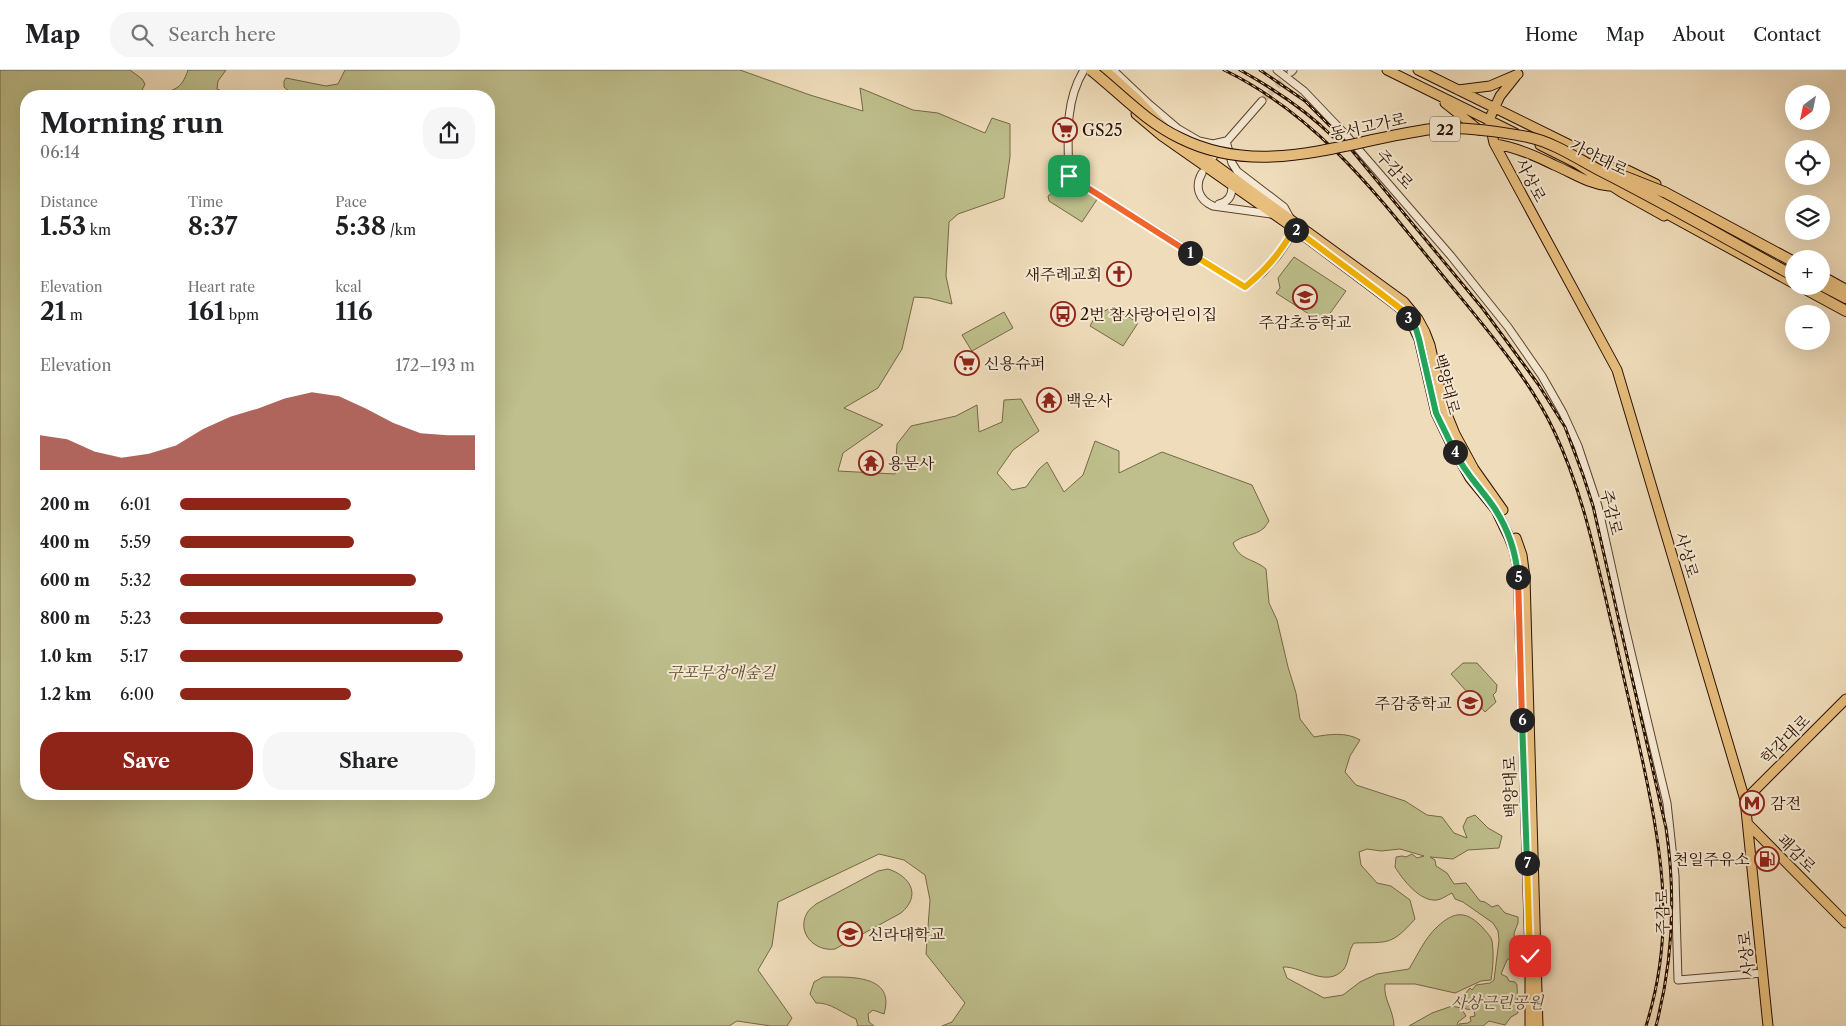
<!DOCTYPE html>
<html lang="en">
<head>
<meta charset="utf-8">
<style>
	body { margin:0; font-family:"Libre Caslon Text","Noto Serif KR",serif; background:#f6f6f6; color:#202124; height:100vh; display:flex; flex-direction:column; font-size:19px; white-space:nowrap }
	* { box-sizing:border-box; margin:0 }
	p { font-size:16px; color:#757577 }
	.icon { flex:none; width:28px; height:28px; fill:none; stroke:currentColor; stroke-width:2; stroke-linecap:round; stroke-linejoin:round }
	.map { position:relative; flex:1; overflow:hidden }
	.panel { position:absolute; left:20px; top:20px; width:475px; height:710px; display:flex; flex-direction:column; background:#fff; border-radius:20px; box-shadow:0 5px 20px #0002 }
	.panel>* { flex:none }
	.needle { width:32px; rotate:213deg }
	.fabs { position:absolute; left:1785px; top:15px; display:grid; gap:10px }
	.fabs a { display:grid; place-items:center; width:45px; height:45px; border-radius:50%; background:#fff; box-shadow:0 5px 20px #0002; font-size:25px }
	.pin { position:absolute; display:grid; place-items:center; width:42px; height:42px; color:#fff; margin:-21px; border-radius:10px; box-shadow:0 2px 8px #0006 }
	.km { position:absolute; width:25px; height:25px; margin:-12px; border-radius:50%; background:#222; color:#fff; font-size:14px; line-height:25px; text-align:center }
	.round { display:grid; place-items:center; flex:none; width:52px; height:52px; border-radius:20px; background:#f6f6f6 }
	.head { display:flex; align-items:center; justify-content:space-between; height:85px; padding:0 20px }
	h1 { font-size:28px; font-weight:700; line-height:38px }
	.metrics { display:grid; grid-template-columns:repeat(3,1fr); gap:8px; height:85px; padding:5px 20px }
	.metrics div { display:grid; align-content:center }
	.metrics b { font-size:25px; font-weight:700 }
	.metrics small { font-size:14px; font-weight:400 }
	.metrics p { font-size:14px }
	.chart { height:140px; padding:10px 20px }
	.chart p { display:flex; justify-content:space-between }
	.chart svg { width:100%; height:90px; margin-top:5px; fill:#8f2418; opacity:.7 }
	.cta { display:flex; gap:10px; margin-top:auto; padding:10px 20px }
	.cta a { flex:1; height:58px; border-radius:20px; background:#8f2418; color:#fff; font-size:20px; font-weight:700; line-height:58px; text-align:center }
	.cta a+a { background:#f6f6f6; color:#202124 }
	ul { padding:0 20px; list-style:none; font-size:16px }
	li { display:grid; grid-template-columns:80px 60px 1fr; align-items:center; height:38px }
	li i { height:12px; border-radius:6px; background:#8f2418 }
	header { display:flex; align-items:center; gap:30px; box-sizing:border-box; height:70px; padding:0 25px; background:#fff; border-bottom:1px solid #e0e0e0 }
	header strong { font-size:24px }
	nav { display:flex; gap:28px; margin-inline-start:auto; font-size:18px }
	.search { width:350px; height:45px; background:#f6f6f6; display:flex; align-items:center; gap:12px; box-sizing:border-box; padding:0 18px; border-radius:20px; color:#757577; font-size:19px }
	.map>svg:first-child { display:block }
	.green { fill:#bebf8c; stroke:#746846 }
	.lines { fill:none; stroke-linecap:round; stroke-linejoin:round }
	.minor-tunnel { stroke:#d1bd9e; stroke-width:7; stroke-dasharray:7 3.5; stroke-linecap:butt }
	.minor-casing { stroke:#5b432e; stroke-width:9 }
	.major-casing { stroke:#2a1000; stroke-width:11 }
	.highway-casing { stroke:#2a1000; stroke-width:12 }
	.minor { stroke:#f5e8d2; stroke-width:7 }
	.major { stroke:#e8be7d; stroke-width:9 }
	.highway { stroke:#e8be7d; stroke-width:10 }
	.rail-casing { stroke:#2a1000; stroke-width:3 }
	.rail { stroke:#f5e8d2; stroke-width:1; stroke-dasharray:4; stroke-linecap:butt }
	.highway-bridge-casing { stroke:#2a1000; stroke-width:12; stroke-linecap:butt }
	.highway-bridge { stroke:#e8be7d; stroke-width:10 }
	.split-1-casing { stroke:#fff; stroke-width:10 }
	.split-2-casing { stroke:#fff; stroke-width:10 }
	.split-3-casing { stroke:#fff; stroke-width:10 }
	.split-4-casing { stroke:#fff; stroke-width:10 }
	.split-5-casing { stroke:#fff; stroke-width:10 }
	.split-6-casing { stroke:#fff; stroke-width:10 }
	.split-7-casing { stroke:#fff; stroke-width:10 }
	.split-8-casing { stroke:#fff; stroke-width:10 }
	.split-1 { stroke:#f0652b; stroke-width:6 }
	.split-2 { stroke:#f5b400; stroke-width:6 }
	.split-3 { stroke:#f5b400; stroke-width:6 }
	.split-4 { stroke:#22a559; stroke-width:6 }
	.split-5 { stroke:#22a559; stroke-width:6 }
	.split-6 { stroke:#f0652b; stroke-width:6 }
	.split-7 { stroke:#22a559; stroke-width:6 }
	.split-8 { stroke:#f5b400; stroke-width:6 }
	.labels { text-anchor:middle; dominant-baseline:central; stroke-width:4; stroke-linejoin:round; paint-order:stroke }
	.shield { fill:#f5e8d2; stroke:#67513f; stroke-width:1 }
	.shield-label { font-size:15px; font-weight:bold; fill:#2a1000 }
	.street-label { font-size:16px; fill:#2a1000; stroke:#f5e8d2 }
	.poi-label { font-size:16px; fill:#2a1000; stroke:#f5e8d2; text-anchor:start }
	.park-label { font-size:16px; font-style:italic; fill:#5e4d31; stroke:#f5e8d2 }
</style>
</head>
<body>
<header>
<strong>Map</strong>
<div class="search"><svg class="icon" aria-label="search" viewBox="0 0 24 24"><circle cx="10" cy="10" r="6"/><path d="M15 15l6 6"/></svg>Search here</div>
<nav><a>Home</a><a>Map</a><a>About</a><a>Contact</a></nav>
</header>
<div class="map">
<svg width="1846" height="956" viewBox="0 0 1846 956">
	<rect width="100%" height="100%" fill="#efdcba"/>
	<filter id="stains"><feTurbulence type="fractalNoise" baseFrequency=".004" numOctaves="4"/><feColorMatrix values="0 0 0 0 .2 0 0 0 0 .09 0 0 0 0 .02 0 0 0 .5 -.17"/></filter>
	<radialGradient id="worn" r=".72"><stop offset=".6" stop-color="#630" stop-opacity="0"/><stop offset="1" stop-color="#630" stop-opacity=".3"/></radialGradient>
	<path class="green" d="M0,0H130L142,9L145,14L139,26H26V724H489V26H291L290,22L284,17V11L286,8L326,16L338,14L345,0H740L810,25L863,41L860,18L913,40L938,43L985,63L992,48L1010,54V87L1004,128L958,144L949,152L946,206L952,234L929,228L914,227L902,279L878,318L844,338L883,355L843,383L838,401L895,404L897,374L911,356L956,346L977,335L979,362L1002,352L1004,330L1021,329L1039,361L1013,380L997,403L1012,420L1026,417L1039,399L1047,392L1064,422L1083,405L1095,371L1119,381V403L1162,382L1252,415L1269,451C1267,453 1266,456 1264,458C1255,466 1242,465 1233,473C1240,491 1253,488 1266,499L1269,533L1277,550L1288,597L1296,623L1300,649L1314,667C1329,664 1347,662 1360,670L1350,686L1345,702L1356,715L1405,731L1427,745L1442,747L1454,763L1467,768L1463,757L1467,748L1475,745L1488,758L1502,766L1499,778L1468,780L1453,789L1430,787L1435,790L1436,796L1447,803L1454,814L1466,813L1480,831L1485,832L1492,837L1498,835L1505,843L1518,847V853L1514,863L1516,884L1507,890L1501,904L1507,907L1509,911L1515,912L1517,915L1518,943L1511,947L1505,955L1489,951L1483,956H1459V954L1468,953L1471,951L1470,947L1475,946L1474,940L1466,939L1459,933H1454L1457,927L1460,930L1470,918L1472,920L1476,915L1490,913L1494,910L1499,870L1498,861L1493,853L1463,832L1455,829L1452,823C1447,825 1443,829 1437,830C1420,832 1403,810 1395,797L1396,787L1402,786L1406,787L1412,784L1417,788L1424,786L1400,779L1381,781L1367,779L1359,782L1361,795L1377,813L1391,816L1410,830L1415,849C1391,876 1388,872 1354,873C1348,881 1349,892 1344,899C1327,919 1302,896 1283,897L1287,908L1324,928L1343,925L1360,912L1377,904L1409,899C1417,886 1425,868 1437,857C1455,840 1467,841 1483,858C1486,862 1491,866 1492,871C1494,883 1493,898 1491,910L1481,911L1455,923L1415,914H1385C1383,929 1394,941 1394,956H942L952,952L965,933L926,884L930,830L925,805L904,790L879,784L778,832L772,876L758,900L792,948L787,956H771L737,951L729,956H0Z
		M188,0H226L218,11L217,19L224,22L227,26H155C174,19 181,21 188,0Z
		M1070,110L1098,128L1082,152L1049,131L1048,126Z
		M1294,187L1346,221L1323,253L1276,223L1280,218L1278,208Z
		M1115,236L1121,242L1138,253L1123,276L1090,256L1096,245Z
		M1004,242L1013,258L972,281L973,283L962,265Z
		M1463,593H1477L1497,615L1496,622L1493,625L1496,632L1485,642L1451,604Z
		M888,799C910,806 922,825 901,843L835,879C815,882 796,863 807,843C809,839 813,837 816,834L878,801Z
		M823,907C849,907 896,904 884,944L873,940L868,944L869,952L874,956H858L856,949C844,944 830,932 816,933L810,924L814,912Z
		M1452,936L1461,938L1466,946L1458,952L1457,956H1409L1432,943Z"/>
	<g class="lines">
		<path class="minor-tunnel" d="M1262,31L1289,4"/>
		<defs>
			<path id="minor" d="M1084,0C1064,32 1068,71 1069,106L1245,217L1263,202L1278,185L1297,157
				M1113,0L1150,35L1177,58L1199,71L1213,74L1226,71L1232,93L1237,101L1284,137L1290,148
				M1277,0L1304,21L1346,65L1451,186L1508,257L1542,306L1563,343L1578,376L1598,436L1623,549L1667,733L1675,806L1678,910L1763,903
				M1291,2L1293,0
				M1213,87L1262,31
				M1202,103C1194,117 1199,130 1213,136L1271,144
				M1219,134C1228,132 1232,126 1232,117"/>
			<path id="major" d="M1105,0L1137,29L1161,54
				M1387,0L1515,63
				M1418,0L1576,78L1629,106
				M1458,20L1490,16L1518,4
				M1445,33L1479,60
				M1136,44L1162,66L1295,159L1375,219L1401,239L1409,248L1419,269L1436,343L1452,376L1470,408L1496,440L1509,467L1514,480L1518,499L1519,527L1530,886V956
				M1489,50L1494,73L1617,300L1745,730L1768,956
				M1489,50L1500,26L1516,6
				M1181,70L1404,232L1418,249L1425,262L1430,275L1444,337L1455,364L1474,399L1503,440
				M1495,74C1516,77 1536,86 1554,95C1573,103 1588,114 1609,116
				M1540,75L1582,96
				M1576,93L1621,122L1664,146
				M1625,99L1656,114
				M1516,468L1522,485L1525,508L1538,956
				M1745,730L1846,629
				M1749,755L1846,853"/>
			<path id="highway" d="M1664,122L1794,192
				M1659,139L1794,213
				M1821,206L1846,220
				M1821,215L1846,228
				M1800,216L1846,241"/>
		</defs>
		<use href="#minor" class="minor-casing"/>
		<use href="#major" class="major-casing"/>
		<use href="#highway" class="highway-casing"/>
		<use href="#minor" class="minor"/>
		<use href="#major" class="major"/>
		<use href="#highway" class="highway"/>
		<defs>
			<path id="rail" d="M1224,0C1321,47 1381,130 1448,212C1484,256 1530,309 1554,361C1585,426 1598,498 1615,568C1624,610 1634,651 1643,693C1663,785 1675,864 1646,956
				M1240,0C1274,19 1306,40 1333,67
				M1260,0L1305,31L1340,66L1483,239L1538,314L1565,357L1583,405L1593,436L1666,758C1676,825 1673,891 1656,956"/>
		</defs>
		<use href="#rail" class="rail-casing"/>
		<use href="#rail" class="rail"/>
		<defs>
			<path id="highway-bridge" d="M1091,0C1121,24 1145,51 1180,68C1264,110 1346,70 1432,59C1459,56 1501,62 1528,67C1553,72 1578,89 1601,101C1666,134 1730,171 1794,206
				M1621,105L1664,122"/>
		</defs>
		<use href="#highway-bridge" class="highway-bridge-casing"/>
		<use href="#highway-bridge" class="highway-bridge"/>
	</g>
	<g class="lines">
		<defs>
			<path id="split-1" d="M1069,106L1190,183"/>
			<path id="split-2" d="M1190,183L1245,217C1267,199 1280,183 1294,159L1296,160"/>
			<path id="split-3" d="M1296,160L1375,219L1401,239L1408,248"/>
			<path id="split-4" d="M1408,248L1416,259L1419,269L1436,343L1455,382"/>
			<path id="split-5" d="M1455,382C1465,404 1482,419 1495,439C1508,459 1516,483 1518,507"/>
			<path id="split-6" d="M1518,507L1522,650"/>
			<path id="split-7" d="M1522,650L1527,793"/>
			<path id="split-8" d="M1527,793L1530,886"/>
		</defs>
		<use href="#split-1" class="split-1-casing"/>
		<use href="#split-2" class="split-2-casing"/>
		<use href="#split-3" class="split-3-casing"/>
		<use href="#split-4" class="split-4-casing"/>
		<use href="#split-5" class="split-5-casing"/>
		<use href="#split-6" class="split-6-casing"/>
		<use href="#split-7" class="split-7-casing"/>
		<use href="#split-8" class="split-8-casing"/>
		<use href="#split-1" class="split-1"/>
		<use href="#split-2" class="split-2"/>
		<use href="#split-3" class="split-3"/>
		<use href="#split-4" class="split-4"/>
		<use href="#split-5" class="split-5"/>
		<use href="#split-6" class="split-6"/>
		<use href="#split-7" class="split-7"/>
		<use href="#split-8" class="split-8"/>
	</g>
	<defs>
		<symbol id="supermarket-ring" viewBox="-11 -11 22 22"><circle r="9.5" fill="#f5e8d2" stroke="#8f2418" stroke-width="1.5"/><path d="M-6-5.5h2.5l.6 2H6L4.5 2H-2.5L-4.4-4H-6ZM-1.5 3.2a1.3 1.3 0 1 0 .1 0ZM3 3.2a1.3 1.3 0 1 0 .1 0Z" fill="#8f2418"/></symbol>
		<symbol id="church-ring" viewBox="-11 -11 22 22"><circle r="9.5" fill="#f5e8d2" stroke="#8f2418" stroke-width="1.5"/><path d="M-1.2-6h2.4v3.5h3.3v2.4h-3.3V6h-2.4V-.1h-3.3v-2.4h3.3Z" fill="#8f2418"/></symbol>
		<symbol id="school-ring" viewBox="-11 -11 22 22"><circle r="9.5" fill="#f5e8d2" stroke="#8f2418" stroke-width="1.5"/><path d="M0-5L7-2L0 1L-7-2ZM-4 1L0 2.5L4 1V4Q0 6-4 4Z" fill="#8f2418"/></symbol>
		<symbol id="bus-ring" viewBox="-11 -11 22 22"><circle r="9.5" fill="#f5e8d2" stroke="#8f2418" stroke-width="1.5"/><path d="M-5-6H5V4H4V6H2V4H-2V6H-4V4H-5ZM-3.5-4V0h7V-4ZM-3.5 1.2v1.5H-2V1.2ZM2 1.2v1.5H3.5V1.2Z" fill="#8f2418"/></symbol>
		<symbol id="temple-ring" viewBox="-11 -11 22 22"><circle r="9.5" fill="#f5e8d2" stroke="#8f2418" stroke-width="1.5"/><path d="M0-6L5-2H3V0L6.5 2.5H4V6H1.5V3h-3V6H-4V2.5H-6.5L-3 0V-2H-5Z" fill="#8f2418"/></symbol>
		<symbol id="metro-ring" viewBox="-11 -11 22 22"><circle r="9.5" fill="#f5e8d2" stroke="#8f2418" stroke-width="1.5"/><path d="M-5.5 5V-5H-3L0 0L3-5H5.5V5H3V-.5L0 4L-3-.5V5Z" fill="#8f2418"/></symbol>
		<symbol id="fuel-ring" viewBox="-11 -11 22 22"><circle r="9.5" fill="#f5e8d2" stroke="#8f2418" stroke-width="1.5"/><path d="M-5.5-6h7V0h2V4h1.3V-2.5L3-4.5l.8-.8L6-3V5H2.5V1h-1V6h-7ZM-4.2-4.7v3.2H.2V-4.7Z" fill="#8f2418"/></symbol>
		<symbol id="university-ring" viewBox="-11 -11 22 22"><circle r="9.5" fill="#f5e8d2" stroke="#8f2418" stroke-width="1.5"/><path d="M0-5L7-2L0 1L-7-2ZM-4 1L0 2.5L4 1V4Q0 6-4 4Z" fill="#8f2418"/></symbol>
	</defs>
	<g fill-rule="evenodd">
		<use href="#supermarket-ring" x="1051" y="46" width="28" height="28"/>
		<use href="#church-ring" x="1105" y="190" width="28" height="28"/>
		<use href="#school-ring" x="1291" y="213" width="28" height="28"/>
		<use href="#bus-ring" x="1049" y="230" width="28" height="28"/>
		<use href="#supermarket-ring" x="953" y="279" width="28" height="28"/>
		<use href="#temple-ring" x="1035" y="316" width="28" height="28"/>
		<use href="#temple-ring" x="857" y="379" width="28" height="28"/>
		<use href="#school-ring" x="1456" y="619" width="28" height="28"/>
		<use href="#metro-ring" x="1738" y="719" width="28" height="28"/>
		<use href="#fuel-ring" x="1753" y="775" width="28" height="28"/>
		<use href="#university-ring" x="836" y="850" width="28" height="28"/>
	</g>
	<g class="labels">
		<rect class="shield" x="1430" y="46.5" width="30" height="25" rx="4"/>
		<g class="shield-label">
			<text x="1445" y="59">22</text>
		</g>
		<g class="street-label">
			<text transform="translate(1368 56) rotate(-12)">동서고가로</text>
			<text transform="translate(1599 87) rotate(26)">가야대로</text>
			<text transform="translate(1395 99) rotate(48)">주감로</text>
			<text transform="translate(1531 110) rotate(62)">사상로</text>
			<text transform="translate(1447 314) rotate(75)">백양대로</text>
			<text transform="translate(1612 442) rotate(76)">주감로</text>
			<text transform="translate(1687 485) rotate(73)">사상로</text>
			<text transform="translate(1785 669) rotate(-45)">학감대로</text>
			<text transform="translate(1510 717) rotate(-92)">백양대로</text>
			<text transform="translate(1797 783) rotate(45)">괘감로</text>
			<text transform="translate(1662 842) rotate(-91)">주감로</text>
			<text transform="translate(1746 884) rotate(-96)">사상로</text>
		</g>
		<g class="poi-label">
			<text x="1082" y="60">GS25</text>
			<text x="1102" y="204" text-anchor="end">새주례교회</text>
			<text x="1080" y="244">2번 참사랑어린이집</text>
			<text x="1305" y="252" text-anchor="middle">주감초등학교</text>
			<text x="984" y="293">신용슈퍼</text>
			<text x="1066" y="330">백운사</text>
			<text x="888" y="393">용문사</text>
			<text x="1452" y="633" text-anchor="end">주감중학교</text>
			<text x="1770" y="733">감전</text>
			<text x="1750" y="789" text-anchor="end">천일주유소</text>
			<text x="868" y="864">신라대학교</text>
		</g>
		<g class="park-label">
			<text x="721" y="602">구포무장애숲길</text>
			<text x="1497" y="932">사상근린공원</text>
		</g>
	</g>
	<rect width="100%" height="100%" filter="url(#stains)"/>
	<rect width="100%" height="100%" fill="url(#worn)"/>
</svg>
<div class="fabs">
<a><svg class="needle" viewBox="-14 -14 28 28"><path d="M0-13l5 13h-10z" fill="#e53935"/><path d="M0 13l5-13h-10z" fill="#757577"/></svg></a>
<a><svg class="icon" aria-label="locate" viewBox="0 0 24 24"><circle cx="12" cy="12" r="6"/><path d="M12 2v4M12 18v4M2 12h4M18 12h4"/></svg></a>
<a><svg class="icon" aria-label="layers" viewBox="0 0 24 24"><path d="M12 4l9 5-9 5-9-5zM3 14l9 5 9-5"/></svg></a>
<a>+</a>
<a>−</a>
</div>
<div class="pin" style="left:1069px;top:106px;background:#1e9e55"><svg class="icon" aria-label="arrive" viewBox="0 0 24 24"><path d="M6 21V4h12l-3 4 3 4H6"/></svg></div>
<div class="pin" style="left:1530px;top:886px;background:#d93025"><svg class="icon" aria-label="check" viewBox="0 0 24 24"><path d="M5 12l5 5 9-10"/></svg></div>
<b class="km" style="left:1190px;top:183px">1</b>
<b class="km" style="left:1296px;top:160px">2</b>
<b class="km" style="left:1408px;top:248px">3</b>
<b class="km" style="left:1455px;top:382px">4</b>
<b class="km" style="left:1518px;top:507px">5</b>
<b class="km" style="left:1522px;top:650px">6</b>
<b class="km" style="left:1527px;top:793px">7</b>
<section class="panel">
<div class="head"><div><h1>Morning run</h1><p>06:14</p></div><a class="round"><svg class="icon" aria-label="share" viewBox="0 0 24 24"><path d="M12 15V3M7 8l5-5 5 5M5 13v7h14v-7"/></svg></a></div>
<div class="metrics">
<div><p>Distance</p><b>1.53<small> km</small></b></div>
<div><p>Time</p><b>8:37</b></div>
<div><p>Pace</p><b>5:38<small> /km</small></b></div>
</div>
<div class="metrics">
<div><p>Elevation</p><b>21<small> m</small></b></div>
<div><p>Heart rate</p><b>161<small> bpm</small></b></div>
<div><p>kcal</p><b>116</b></div>
</div>
<div class="chart"><p><span>Elevation</span>172–193 m</p>
<svg viewBox="0 0 160 44" preserveAspectRatio="none"><path d="M0 44V27L10 29L20 35L30 38L40 36L50 32L60 24L70 18L80 14L90 9L100 6L110 8L120 14L130 21L140 26L150 27L160 27V44z"/></svg>
</div>
<ul>
<li><b>200 m</b>6:01<i style="width:58%"></i></li>
<li><b>400 m</b>5:59<i style="width:59%"></i></li>
<li><b>600 m</b>5:32<i style="width:80%"></i></li>
<li><b>800 m</b>5:23<i style="width:89%"></i></li>
<li><b>1.0 km</b>5:17<i style="width:96%"></i></li>
<li><b>1.2 km</b>6:00<i style="width:58%"></i></li>
</ul>
<div class="cta"><a>Save</a><a>Share</a></div>
</section>
</div>
</body>
</html>
